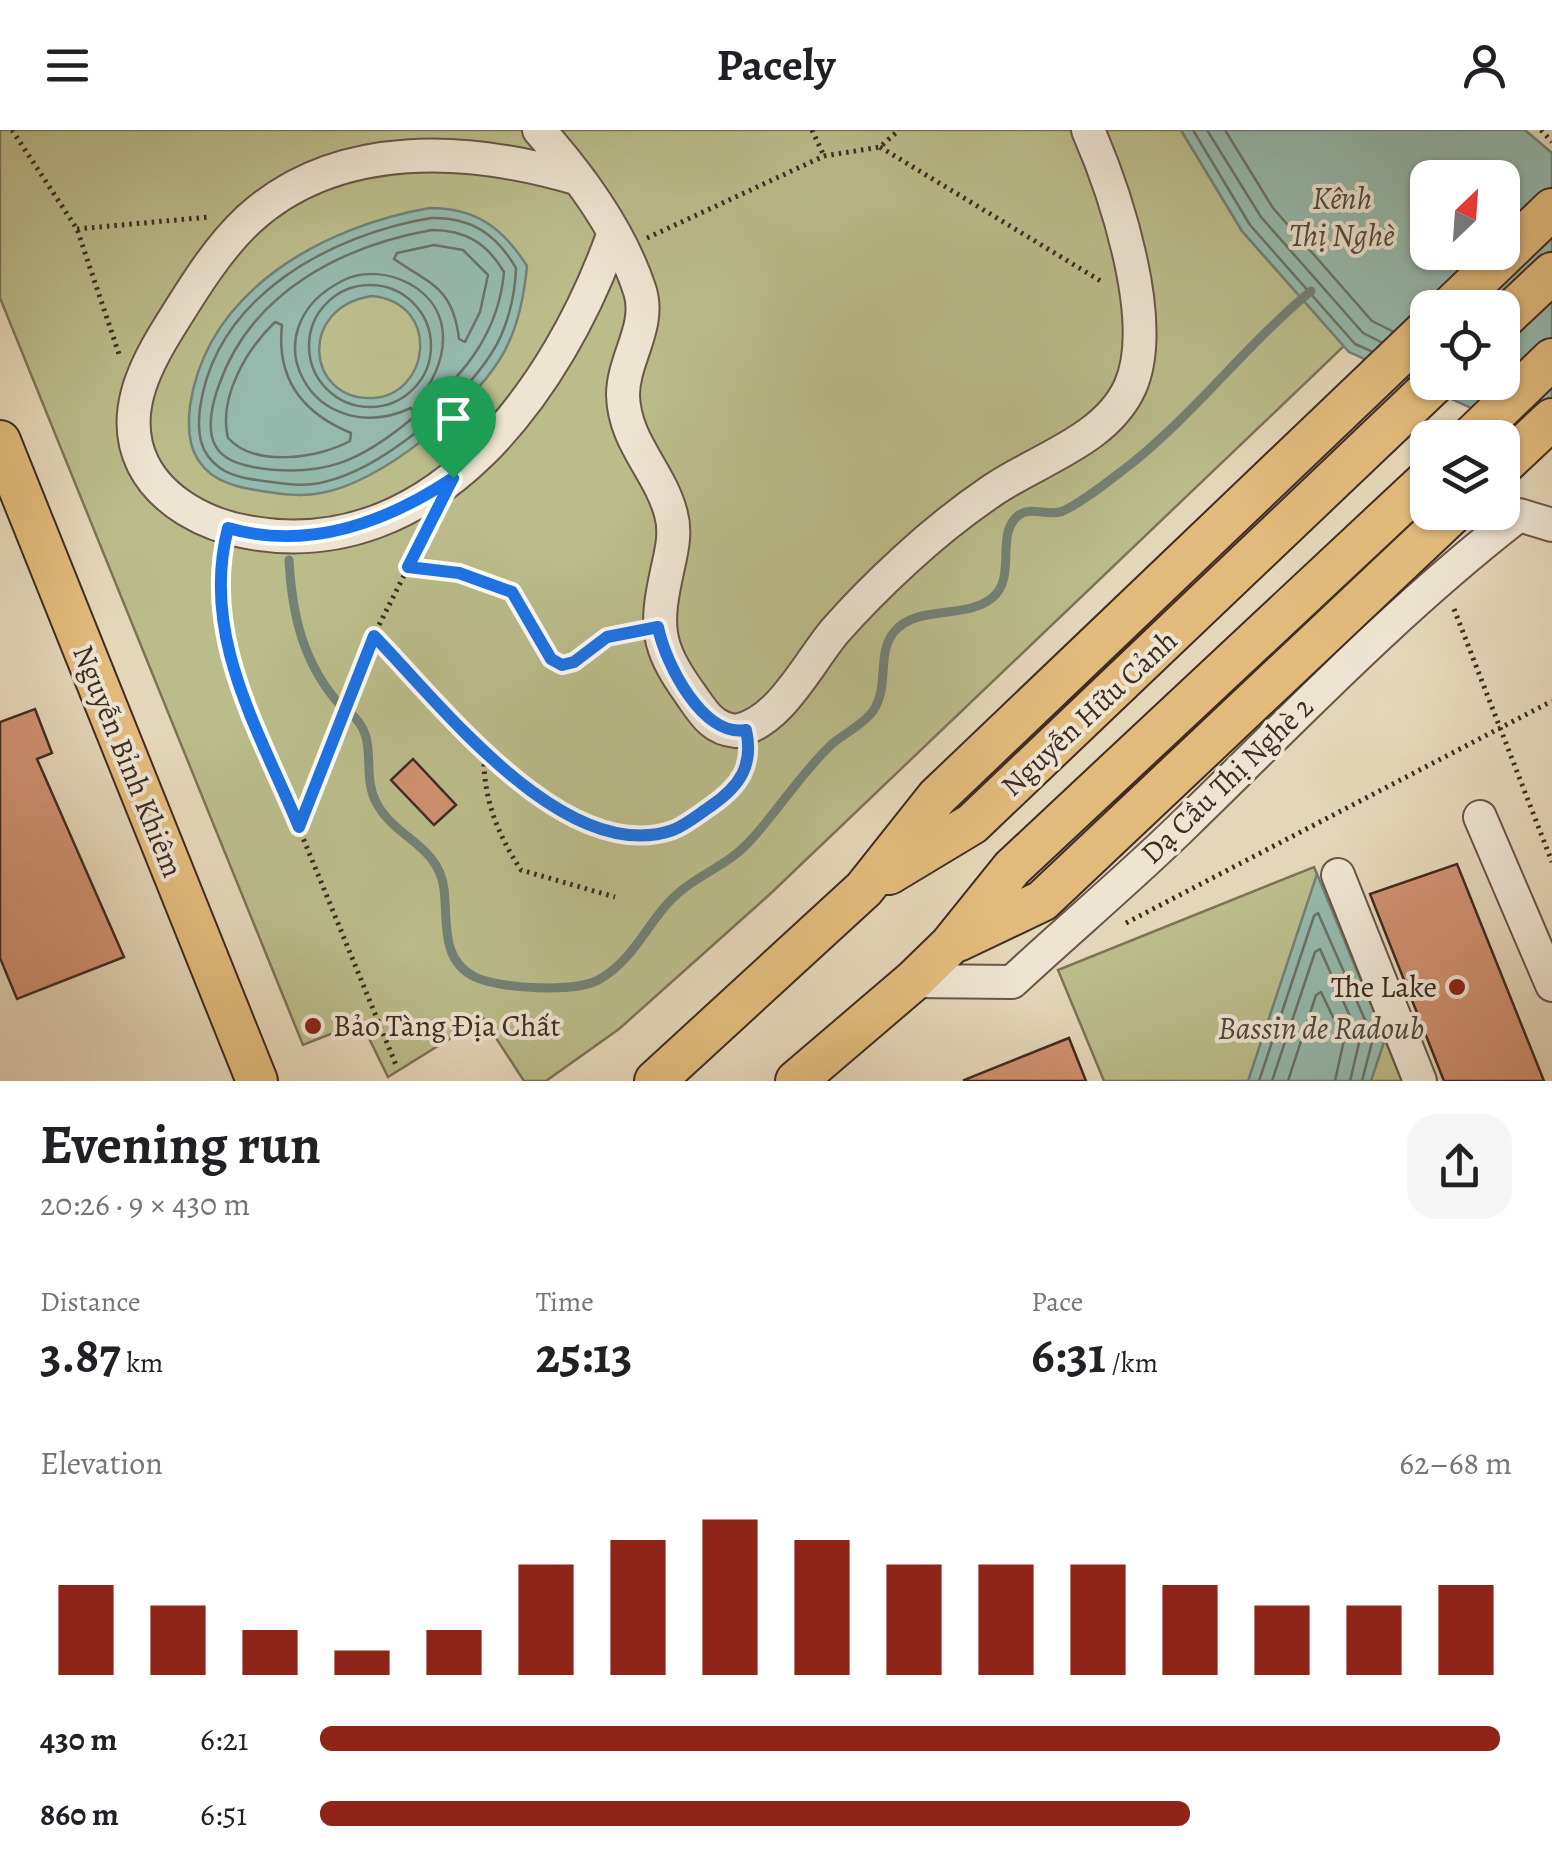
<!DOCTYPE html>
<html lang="en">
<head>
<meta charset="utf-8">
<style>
	body { margin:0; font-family:Alegreya,serif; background:#f6f6f6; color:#202124; height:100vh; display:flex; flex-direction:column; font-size:38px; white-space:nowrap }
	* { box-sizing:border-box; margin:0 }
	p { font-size:32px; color:#757577 }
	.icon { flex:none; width:55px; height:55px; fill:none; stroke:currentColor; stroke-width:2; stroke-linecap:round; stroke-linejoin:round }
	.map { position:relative; height:951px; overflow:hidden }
	.sheet { display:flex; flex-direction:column; background:#fff; flex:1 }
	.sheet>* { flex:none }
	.needle { width:65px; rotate:25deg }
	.fabs { position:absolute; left:1410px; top:30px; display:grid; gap:20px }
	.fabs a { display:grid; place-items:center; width:110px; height:110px; border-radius:20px; background:#fff; box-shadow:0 2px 8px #0004; font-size:50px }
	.pin { position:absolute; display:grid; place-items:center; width:85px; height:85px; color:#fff; margin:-102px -42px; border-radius:50% 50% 50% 0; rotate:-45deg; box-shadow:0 0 10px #0007 }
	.pin .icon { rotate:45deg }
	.round { display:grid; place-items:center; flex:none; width:105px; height:105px; border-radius:30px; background:#f6f6f6 }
	.summary { display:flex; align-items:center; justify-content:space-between; height:170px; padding:0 40px }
	h1 { font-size:55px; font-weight:700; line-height:75px }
	.figures { display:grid; grid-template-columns:repeat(3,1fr); gap:15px; height:170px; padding:10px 40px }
	.figures div { display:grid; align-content:center }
	.figures b { font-size:50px; font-weight:700 }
	.figures small { font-size:28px; font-weight:400 }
	.figures p { font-size:28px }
	.chart { height:280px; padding:20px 40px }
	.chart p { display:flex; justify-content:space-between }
	.chart svg { width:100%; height:180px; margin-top:10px; stroke:#8f2418; stroke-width:6 }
	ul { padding:0 40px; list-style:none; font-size:32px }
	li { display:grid; grid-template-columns:160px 120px 1fr; align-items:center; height:75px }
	li i { height:25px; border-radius:12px; background:#8f2418 }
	header { display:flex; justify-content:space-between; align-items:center; height:130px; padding:0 40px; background:#fff; font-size:45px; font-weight:700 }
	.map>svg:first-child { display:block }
	.green { fill:#babc8a; stroke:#7d7456; stroke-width:2.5 }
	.water { fill:#95b9ad; stroke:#738176; stroke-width:2.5; fill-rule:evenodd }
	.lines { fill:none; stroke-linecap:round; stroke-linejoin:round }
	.shore { stroke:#6a7268; stroke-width:2.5 }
	.stream { stroke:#738176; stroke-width:9 }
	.building { fill:#d09171; stroke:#402c23; stroke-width:2.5 }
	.minor-casing { stroke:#695648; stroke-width:36 }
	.major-casing { stroke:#402c23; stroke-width:44 }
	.path { stroke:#402c23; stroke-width:5; stroke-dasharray:2.5 5; stroke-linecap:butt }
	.minor { stroke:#ede4d1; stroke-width:32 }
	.major { stroke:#e2bb7c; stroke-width:40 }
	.route-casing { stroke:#fff; stroke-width:20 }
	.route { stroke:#1a73e8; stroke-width:12 }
	.poi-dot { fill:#8f2418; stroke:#ede4d1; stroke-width:4 }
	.labels { text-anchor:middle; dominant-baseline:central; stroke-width:8; stroke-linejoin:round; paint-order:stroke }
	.street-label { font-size:30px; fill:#402c23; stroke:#ede4d1 }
	.poi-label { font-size:30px; fill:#402c23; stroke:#ede4d1; text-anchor:end }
	.water-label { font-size:32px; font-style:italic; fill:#51483f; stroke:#ede4d1 }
</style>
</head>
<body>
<header><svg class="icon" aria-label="menu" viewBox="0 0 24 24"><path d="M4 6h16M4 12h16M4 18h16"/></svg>Pacely<svg class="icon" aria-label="person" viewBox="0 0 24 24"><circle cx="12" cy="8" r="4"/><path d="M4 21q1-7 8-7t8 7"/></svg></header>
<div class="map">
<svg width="1552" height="951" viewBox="0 0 1552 951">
	<rect width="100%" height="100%" fill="#e4d6b8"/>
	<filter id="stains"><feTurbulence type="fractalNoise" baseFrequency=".002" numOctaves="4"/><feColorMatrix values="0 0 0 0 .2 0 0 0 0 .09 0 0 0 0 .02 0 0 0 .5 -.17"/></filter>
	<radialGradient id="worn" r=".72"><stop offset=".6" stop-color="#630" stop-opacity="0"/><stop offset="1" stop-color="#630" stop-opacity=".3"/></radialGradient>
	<path class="green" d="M0,0H1181L1242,101L1344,216L769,765L619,899L546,951H524L483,888L388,947L361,892L303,915L0,168Z
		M1314,737L1402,951H1104L1058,840Z"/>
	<path class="water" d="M1181,0H1525L1552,23V315L1349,222L1242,101ZM1428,48H1502V122H1428ZM1428,178H1502V252H1428Z
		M430,78C476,78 503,98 527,136C524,168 517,202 500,229C468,280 381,353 321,363C301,367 280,364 261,361C243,358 226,355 211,344C189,327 187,302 190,276C207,159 325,96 430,78ZM372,166C442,173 430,265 373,268C306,271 297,177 372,166Z
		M1317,744L1385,909L1371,951H1248Z"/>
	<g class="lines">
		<path class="shore" d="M1193,0L1250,95L1355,214L1371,221
			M1207,0L1261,87L1363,203L1381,212
			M1225,0L1273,78L1372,191L1392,201
			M431,88C471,87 496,104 516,138C515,167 507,200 491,224C460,273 381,339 324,352C305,357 283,354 264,351C249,349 233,347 220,338C199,323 197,302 200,278C216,166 330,105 431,88Z
			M432,100C465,100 487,113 504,142C499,200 467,242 424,278H417L416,272C448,237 458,181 410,154C390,143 364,140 344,150C244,199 313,323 411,278L415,286C362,331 323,349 253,337C238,334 222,329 215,315C206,298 213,271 219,255C251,163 341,116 432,100Z
			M434,115L463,120L488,145L480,182L465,212L459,209C453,157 430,154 394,129L397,123Z
			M309 216a61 61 0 1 1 122 0a61 61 0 1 1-122 0Z
			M275,192L282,195C276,249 302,283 351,303L350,311C319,328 255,338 228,308C218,267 247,219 275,192Z
			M1259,951L1314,786L1318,783L1373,908L1362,951
			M1272,951L1315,822L1320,819L1360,909L1350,951
			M1288,951L1316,865L1321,862L1344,910L1335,951"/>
		<path class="stream" d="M289,430C292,485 303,533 340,575
			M349,582C381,607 360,641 376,672C394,708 439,715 444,759C448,791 440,830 475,847C500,859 576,863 600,849C637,828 650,785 682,760C703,743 730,733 749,712C778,681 801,643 832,614C845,603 864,594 873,581C890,556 876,524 894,502C917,474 965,490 992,468C1018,447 994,403 1019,385C1032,376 1048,387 1063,381C1085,371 1111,349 1131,334C1196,282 1247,214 1311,161"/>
	</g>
	<path class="building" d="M35,579L52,623L37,629L124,827L17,869L0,828V592Z
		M413,629L456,675L434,695L391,650Z
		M1457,734L1544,951H1444L1370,764Z
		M1069,908L1086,951H964V950Z"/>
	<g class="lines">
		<defs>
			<path id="minor" d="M539,0C580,46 621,102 640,161C651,197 623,229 623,265C624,312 660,341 671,384C676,402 672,419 668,437C655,496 655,515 691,565C703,582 712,599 736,601C780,593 808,533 835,501C857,476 880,453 904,431C932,405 962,381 993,360C1039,329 1106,310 1130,257C1159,192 1115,62 1088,0
				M579,49C471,17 338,7 248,90C216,120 191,162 168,199C143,239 120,287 143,334C162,372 206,395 247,402C434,437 559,257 613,105
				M1480,687L1552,855
				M1338,745L1420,951
				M913,851L1012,852C1070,798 1131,747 1187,692C1296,586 1399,478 1519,385L1552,395"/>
			<path id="major" d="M1449,178L1552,79
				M1502,190L1552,143
				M1470,308L1552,229
				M0,311L257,951
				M1502,336L1552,289
				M889,744L972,694L1436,252
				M958,811L1042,771L1454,382
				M655,951L864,759L937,667L1428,198
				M796,951L913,851L950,815L1012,738L1428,349"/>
		</defs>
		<use href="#minor" class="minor-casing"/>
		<use href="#major" class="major-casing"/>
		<path class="path" d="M12,0L77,99L120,227
			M812,0L824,26
			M1541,0L1552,12
			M880,17L1104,153
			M77,99L209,87
			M647,108L824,26L880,17L899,0
			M222,425L220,491L233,537L396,935
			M409,437L459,443L512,462L556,533L569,535L597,512L632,502
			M1454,479L1552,732
			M374,505C447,581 581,763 699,684C722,668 741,657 748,629
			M484,619C482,665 496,702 521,740L615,767
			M299,697L374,505L427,400
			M1126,793L1552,571"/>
		<use href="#minor" class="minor"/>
		<use href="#major" class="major"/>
	</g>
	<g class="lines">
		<defs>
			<path id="route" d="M453,348L408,437L459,443L512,462L551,529L562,535L574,532L607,507L658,497C665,533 703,608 746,600C754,635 740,656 711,676C699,684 686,695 673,700C565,738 439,572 374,506L299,697C259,600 200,506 228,398C308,421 387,392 453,348Z"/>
		</defs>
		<use href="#route" class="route-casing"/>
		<use href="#route" class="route"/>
	</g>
	<g class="poi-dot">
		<circle cx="1457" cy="857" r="10"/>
		<circle cx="313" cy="896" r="10"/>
	</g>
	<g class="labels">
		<g class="street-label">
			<text transform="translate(1089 583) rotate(-43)">Nguyễn Hữu Cảnh</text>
			<text transform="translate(128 631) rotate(68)">Nguyễn Bỉnh Khiêm</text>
			<text transform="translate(1227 650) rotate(-44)">Dạ Cầu Thị Nghè 2</text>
		</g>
		<g class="poi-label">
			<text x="1437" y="857">The Lake</text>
			<text x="333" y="896" text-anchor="start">Bảo Tàng Địa Chất</text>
		</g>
		<g class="water-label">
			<text x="1342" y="68">Kênh<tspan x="1342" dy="37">Thị Nghè</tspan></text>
			<text x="1321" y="898">Bassin de Radoub</text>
		</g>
	</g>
	<rect width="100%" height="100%" filter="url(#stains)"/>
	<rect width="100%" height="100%" fill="url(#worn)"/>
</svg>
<div class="fabs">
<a><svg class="needle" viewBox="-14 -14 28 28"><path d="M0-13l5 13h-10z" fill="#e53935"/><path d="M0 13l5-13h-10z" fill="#757577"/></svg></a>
<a><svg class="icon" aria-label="locate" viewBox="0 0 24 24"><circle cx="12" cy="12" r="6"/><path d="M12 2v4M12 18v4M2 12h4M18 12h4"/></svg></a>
<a><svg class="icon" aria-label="layers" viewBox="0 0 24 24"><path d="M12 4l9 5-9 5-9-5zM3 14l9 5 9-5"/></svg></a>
</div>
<div class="pin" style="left:453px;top:348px;background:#1e9e55"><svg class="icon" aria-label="arrive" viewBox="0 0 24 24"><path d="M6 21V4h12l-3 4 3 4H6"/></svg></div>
</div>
<section class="sheet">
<div class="summary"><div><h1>Evening run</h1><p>20:26 · 9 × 430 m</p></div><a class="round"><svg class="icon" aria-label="share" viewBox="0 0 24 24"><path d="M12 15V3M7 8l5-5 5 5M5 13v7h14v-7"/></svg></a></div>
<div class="figures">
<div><p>Distance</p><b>3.87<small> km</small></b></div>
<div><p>Time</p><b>25:13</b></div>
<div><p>Pace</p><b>6:31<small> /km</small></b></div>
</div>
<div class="chart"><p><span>Elevation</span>62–68 m</p>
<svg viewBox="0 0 160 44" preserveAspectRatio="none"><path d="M5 44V22M15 44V27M25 44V33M35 44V38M45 44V33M55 44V17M65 44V11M75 44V6M85 44V11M95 44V17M105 44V17M115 44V17M125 44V22M135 44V27M145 44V27M155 44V22"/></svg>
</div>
<ul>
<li><b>430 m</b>6:21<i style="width:99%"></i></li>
<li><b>860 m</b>6:51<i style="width:73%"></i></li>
</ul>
</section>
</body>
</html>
